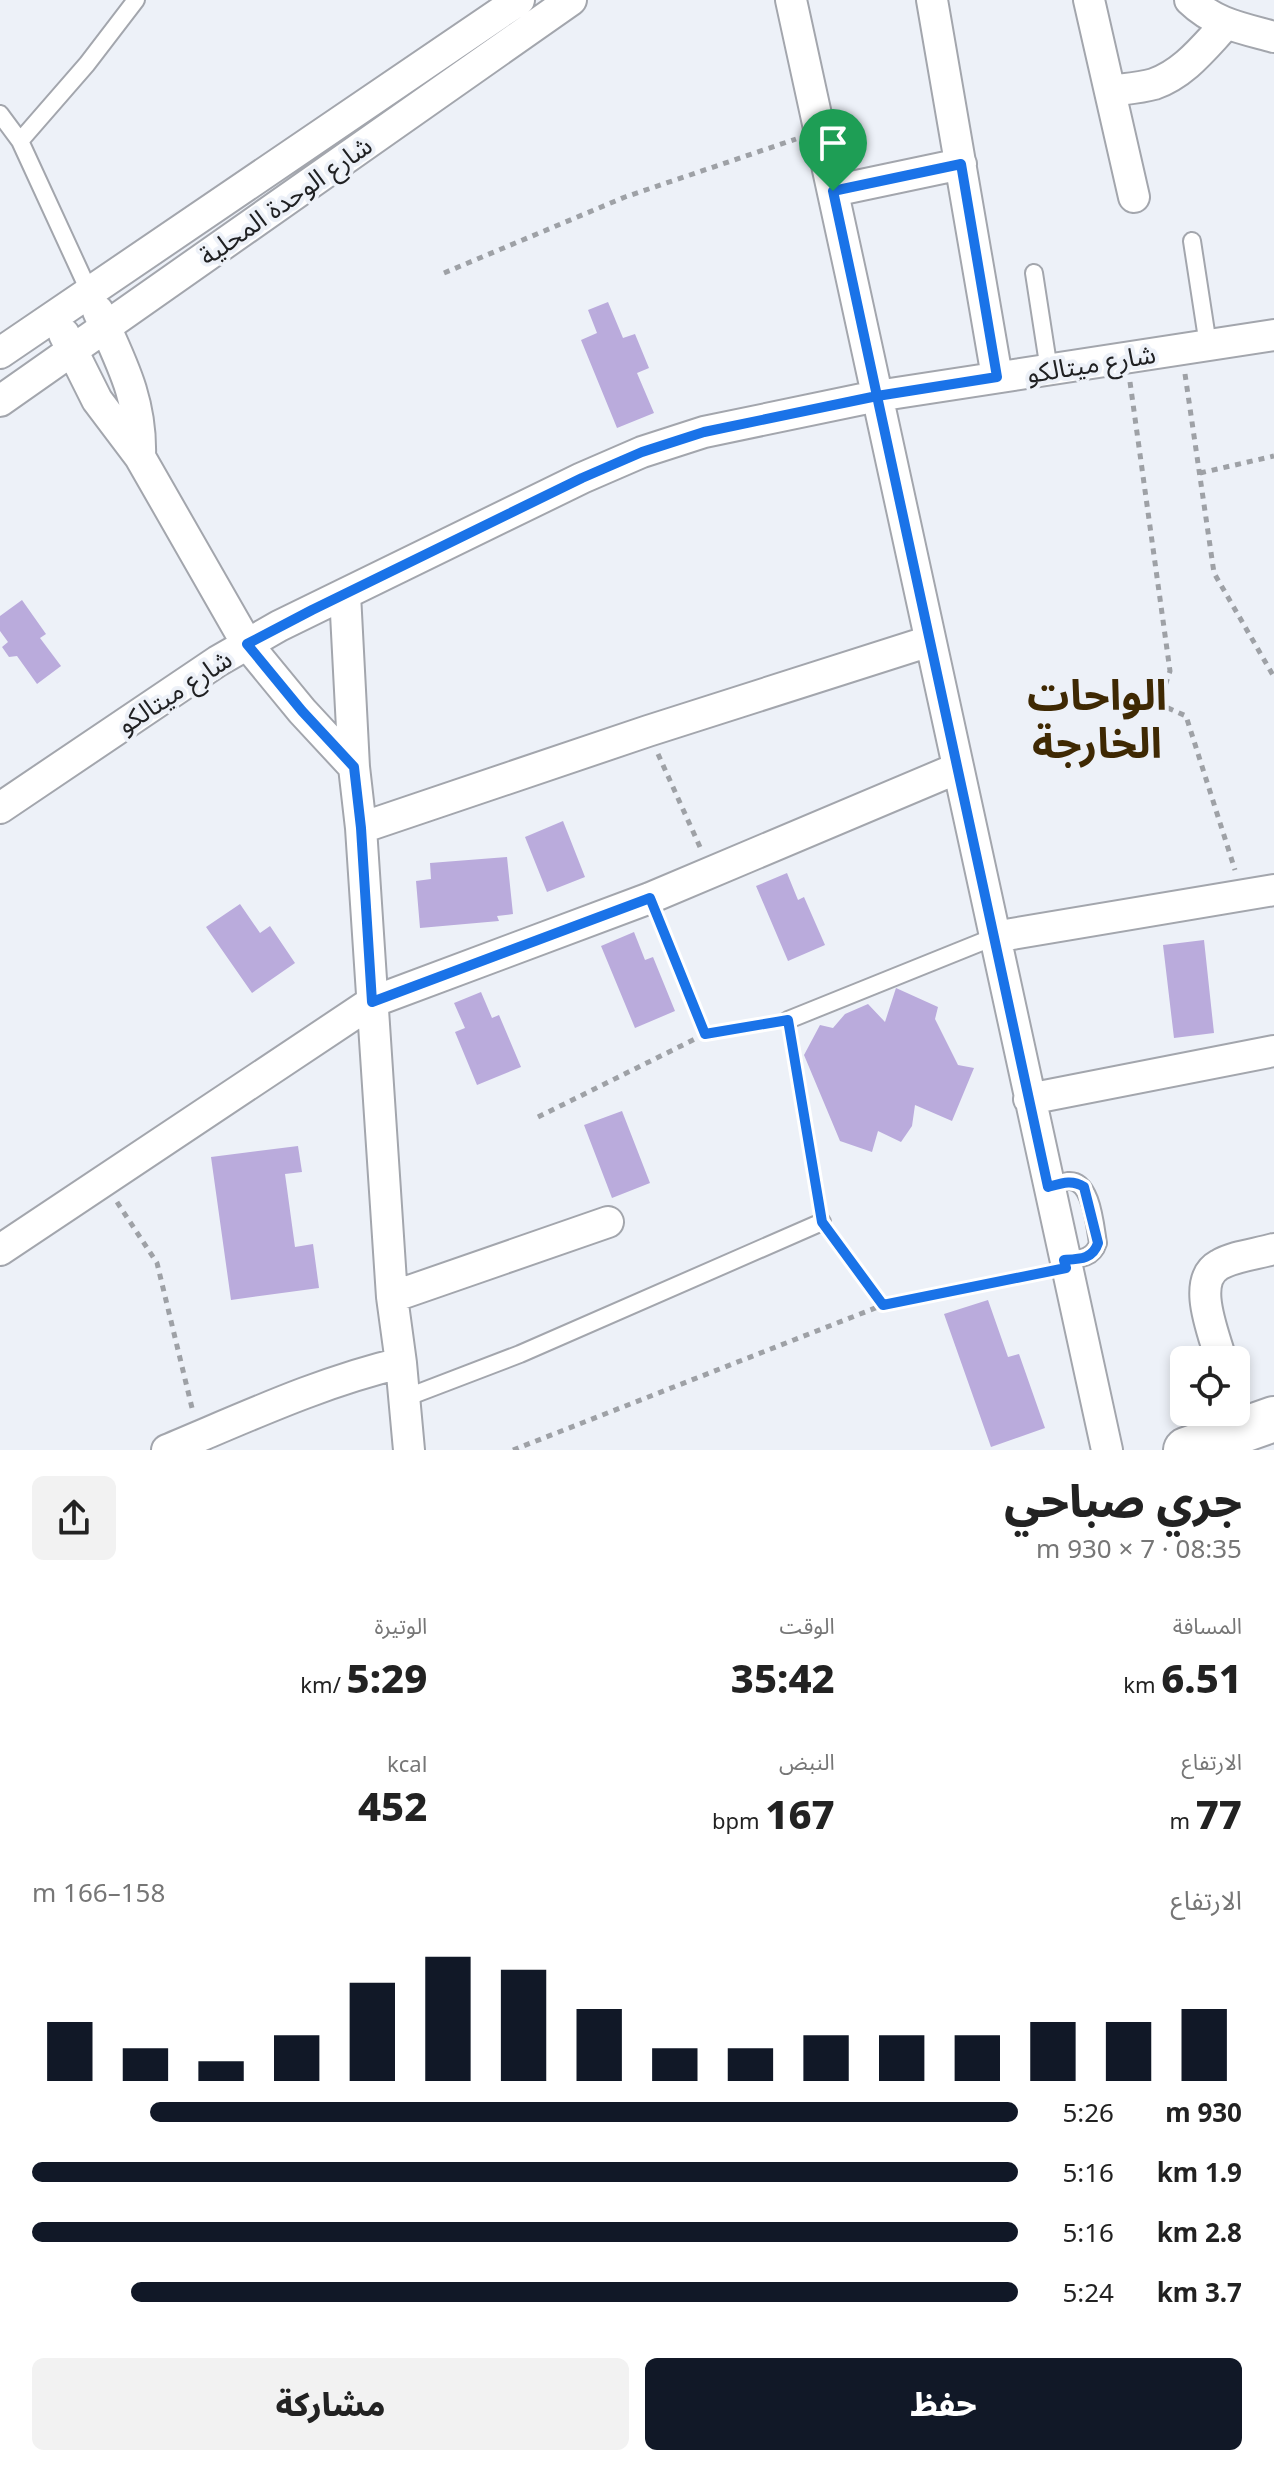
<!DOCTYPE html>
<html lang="ar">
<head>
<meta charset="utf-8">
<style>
	body { margin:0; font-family:"Noto Sans","Noto Sans Arabic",sans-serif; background:#f2f2f2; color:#222; direction:rtl; height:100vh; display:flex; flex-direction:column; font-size:30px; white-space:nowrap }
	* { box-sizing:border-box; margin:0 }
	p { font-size:26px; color:#767676 }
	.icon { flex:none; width:44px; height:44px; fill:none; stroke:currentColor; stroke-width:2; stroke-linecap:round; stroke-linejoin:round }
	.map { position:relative; height:1450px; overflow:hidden; direction:ltr }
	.sheet { display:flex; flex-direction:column; background:#fff; flex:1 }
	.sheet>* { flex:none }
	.fabs { position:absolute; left:1170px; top:1346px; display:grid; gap:16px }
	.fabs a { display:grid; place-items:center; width:80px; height:80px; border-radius:12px; background:#fff; box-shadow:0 4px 12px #0003; font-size:40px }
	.pin { position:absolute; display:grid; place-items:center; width:68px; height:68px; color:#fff; margin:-82px -34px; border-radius:50% 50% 50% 0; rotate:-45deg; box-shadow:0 0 8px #0007 }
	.pin .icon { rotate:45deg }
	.round { display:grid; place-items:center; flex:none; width:84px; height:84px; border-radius:12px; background:#f2f2f2 }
	.headline { display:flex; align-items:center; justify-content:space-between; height:136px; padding:0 32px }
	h1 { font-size:44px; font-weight:800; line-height:60px }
	.stats { display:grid; grid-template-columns:repeat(3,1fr); gap:12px; height:136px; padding:8px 32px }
	.stats div { display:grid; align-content:center }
	.stats b { font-size:40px; font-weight:800 }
	.stats small { font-size:22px; font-weight:400 }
	.stats p { font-size:22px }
	.chart { height:224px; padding:16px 32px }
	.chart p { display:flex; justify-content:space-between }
	.chart svg { width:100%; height:144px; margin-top:8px; stroke:#111827; stroke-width:6 }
	.button { display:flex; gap:16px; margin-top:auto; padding:16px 32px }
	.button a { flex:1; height:92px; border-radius:12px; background:#111827; color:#fff; font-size:32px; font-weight:800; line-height:92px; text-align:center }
	.button a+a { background:#f2f2f2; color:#222 }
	ul { padding:0 32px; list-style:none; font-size:26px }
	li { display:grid; grid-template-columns:128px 96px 1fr; align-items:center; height:60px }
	li i { height:20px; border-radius:10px; background:#111827 }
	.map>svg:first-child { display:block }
	.building { fill:#baabdc }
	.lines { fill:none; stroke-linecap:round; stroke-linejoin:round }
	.lane-casing { stroke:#a3a6ad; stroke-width:20 }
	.street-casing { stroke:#a3a6ad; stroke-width:34 }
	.highway-casing { stroke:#a3a6ad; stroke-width:48 }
	.path { stroke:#9ea1a6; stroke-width:5; stroke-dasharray:6 6; stroke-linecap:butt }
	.lane { stroke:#fff; stroke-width:16 }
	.street { stroke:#fff; stroke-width:30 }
	.highway { stroke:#fff; stroke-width:44 }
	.route-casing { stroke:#fff; stroke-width:16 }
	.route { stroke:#1a73e8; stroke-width:10 }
	.labels { text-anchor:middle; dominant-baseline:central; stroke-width:8; stroke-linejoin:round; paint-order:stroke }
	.street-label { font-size:26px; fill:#202123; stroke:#edf1f8 }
	.town-label { font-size:42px; font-weight:bold; fill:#3f2903; stroke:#edf1f8 }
</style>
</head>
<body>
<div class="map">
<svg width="1274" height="1450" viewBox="0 0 1274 1450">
	<rect width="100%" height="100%" fill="#edf1f8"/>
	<path class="building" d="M608,302L623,338L635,334L649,368L637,373L654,413L617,428L581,340L597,333L588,310Z
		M22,600L46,634L40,638L61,666L37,684L17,656L9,657L2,647L8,642L0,631V616Z
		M563,821L585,877L547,892L525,837Z
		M507,857L513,914L497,916L499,921L420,928L416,881L431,879L430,863Z
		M787,873L798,900L804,897L825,945L788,961L756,886Z
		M240,904L260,933L270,926L295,963L252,993L206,927Z
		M634,932L645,960L653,957L675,1011L635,1028L601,946Z
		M1204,940L1214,1033L1174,1038L1163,945Z
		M896,988L938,1007L935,1019L958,1065L974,1068L952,1121L915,1105L912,1126L901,1142L878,1131L872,1152L840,1141L804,1055L820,1025L833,1028L845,1014L868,1004L885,1022Z
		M481,992L492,1018L499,1015L521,1067L477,1085L455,1032L465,1028L454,1003Z
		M622,1111L650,1183L612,1198L584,1125Z
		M298,1146L302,1172L285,1174L295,1247L313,1244L319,1288L231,1300L211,1157Z
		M988,1300L1008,1357L1019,1354L1045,1428L991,1447L944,1314Z"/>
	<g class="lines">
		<defs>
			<path id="lane" d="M0,114L20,141L89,291
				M20,141L87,64L136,0
				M1192,241L1208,345
				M1034,273L1049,370
				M788,1020L994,937
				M1048,1187C1055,1185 1062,1182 1068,1181C1092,1179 1095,1226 1098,1243C1093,1259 1079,1259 1064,1260
				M405,1398L520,1354L822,1222"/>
			<path id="street" d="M791,0L1107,1450
				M932,0L997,377
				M1089,0L1134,197
				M1190,0C1215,24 1241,28 1274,37
				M1110,91C1124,89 1140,88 1154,84C1185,73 1204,47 1226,24
				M833,191L961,164
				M98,311C121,362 142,400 140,457
				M64,334L97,400L140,457L247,644L302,711L354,767
				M0,353L519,0
				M0,401L571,0
				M345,594L354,767L361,828L648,731L930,641
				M0,808L218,661L279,626L582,478L642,452L704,432L877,396L1274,335
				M361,828L392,1297L401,1363L409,1450
				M994,937L1274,890
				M1029,1099L1274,1051
				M0,1250L372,1002L650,898L958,768
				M392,1297L608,1222
				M1221,1360C1215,1336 1190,1281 1219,1265C1234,1256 1257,1254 1274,1249
				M167,1450C244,1418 320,1382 401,1363"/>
			<path id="highway" d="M1186,1450L1274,1419"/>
		</defs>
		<use href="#lane" class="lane-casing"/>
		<use href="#street" class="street-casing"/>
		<use href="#highway" class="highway-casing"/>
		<path class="path" d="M444,273L625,197L796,139
			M1185,374L1214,573L1274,677
			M1130,382L1170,671L1159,704L1186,716L1235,870
			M1200,473L1274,456
			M658,754L700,847
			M659,921L705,1034
			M791,1037L819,1204
			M538,1117L705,1034L771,1023
			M117,1202L157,1263L193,1412
			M834,1238L883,1305
			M513,1450L883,1305L1042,1273"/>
		<use href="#lane" class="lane"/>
		<use href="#street" class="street"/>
		<use href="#highway" class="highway"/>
	</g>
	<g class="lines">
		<defs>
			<path id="route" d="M833,191L877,396L704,432L642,452L582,478L312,610L247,644L302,711L354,767L361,828L372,1002L650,898L705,1034L788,1020L822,1222L883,1305L1066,1268L1064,1260C1080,1259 1093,1259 1098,1243L1084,1187C1072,1179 1062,1183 1048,1187L877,396L997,377L961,164L833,191"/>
		</defs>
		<use href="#route" class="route-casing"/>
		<use href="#route" class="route"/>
	</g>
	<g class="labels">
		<g class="street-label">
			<text transform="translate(285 200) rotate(-35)">شارع الوحدة المحلية</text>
			<text transform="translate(1091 363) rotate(-9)">شارع ميتالكو</text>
			<text transform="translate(174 691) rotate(-33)">شارع ميتالكو</text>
		</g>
		<g class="town-label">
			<text x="1097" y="693">الواحات<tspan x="1097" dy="48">الخارجة</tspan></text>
		</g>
	</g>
</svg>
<div class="fabs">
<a><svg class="icon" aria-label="locate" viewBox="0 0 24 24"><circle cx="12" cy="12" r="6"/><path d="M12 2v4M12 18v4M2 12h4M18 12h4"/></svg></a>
</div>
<div class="pin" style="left:833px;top:191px;background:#1e9e55"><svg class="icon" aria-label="arrive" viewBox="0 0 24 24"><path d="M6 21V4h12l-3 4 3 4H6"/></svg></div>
</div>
<section class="sheet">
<div class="headline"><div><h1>جري صباحي</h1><p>08:35 · 7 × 930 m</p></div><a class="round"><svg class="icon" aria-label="share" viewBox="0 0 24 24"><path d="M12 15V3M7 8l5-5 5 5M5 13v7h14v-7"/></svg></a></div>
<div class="stats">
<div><p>المسافة</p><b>6.51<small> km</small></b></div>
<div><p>الوقت</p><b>35:42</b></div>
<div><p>الوتيرة</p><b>5:29<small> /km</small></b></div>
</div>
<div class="stats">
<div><p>الارتفاع</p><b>77<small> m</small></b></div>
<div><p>النبض</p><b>167<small> bpm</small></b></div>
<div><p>kcal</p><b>452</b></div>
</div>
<div class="chart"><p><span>الارتفاع</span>158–166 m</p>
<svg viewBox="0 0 160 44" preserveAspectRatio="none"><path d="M5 44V26M15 44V34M25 44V38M35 44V30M45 44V14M55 44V6M65 44V10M75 44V22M85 44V34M95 44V34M105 44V30M115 44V30M125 44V30M135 44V26M145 44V26M155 44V22"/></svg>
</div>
<ul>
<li><b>930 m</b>5:26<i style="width:88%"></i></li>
<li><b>1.9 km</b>5:16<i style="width:100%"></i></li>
<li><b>2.8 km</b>5:16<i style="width:100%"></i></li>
<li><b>3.7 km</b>5:24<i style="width:90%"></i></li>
</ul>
<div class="button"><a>حفظ</a><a>مشاركة</a></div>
</section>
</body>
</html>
